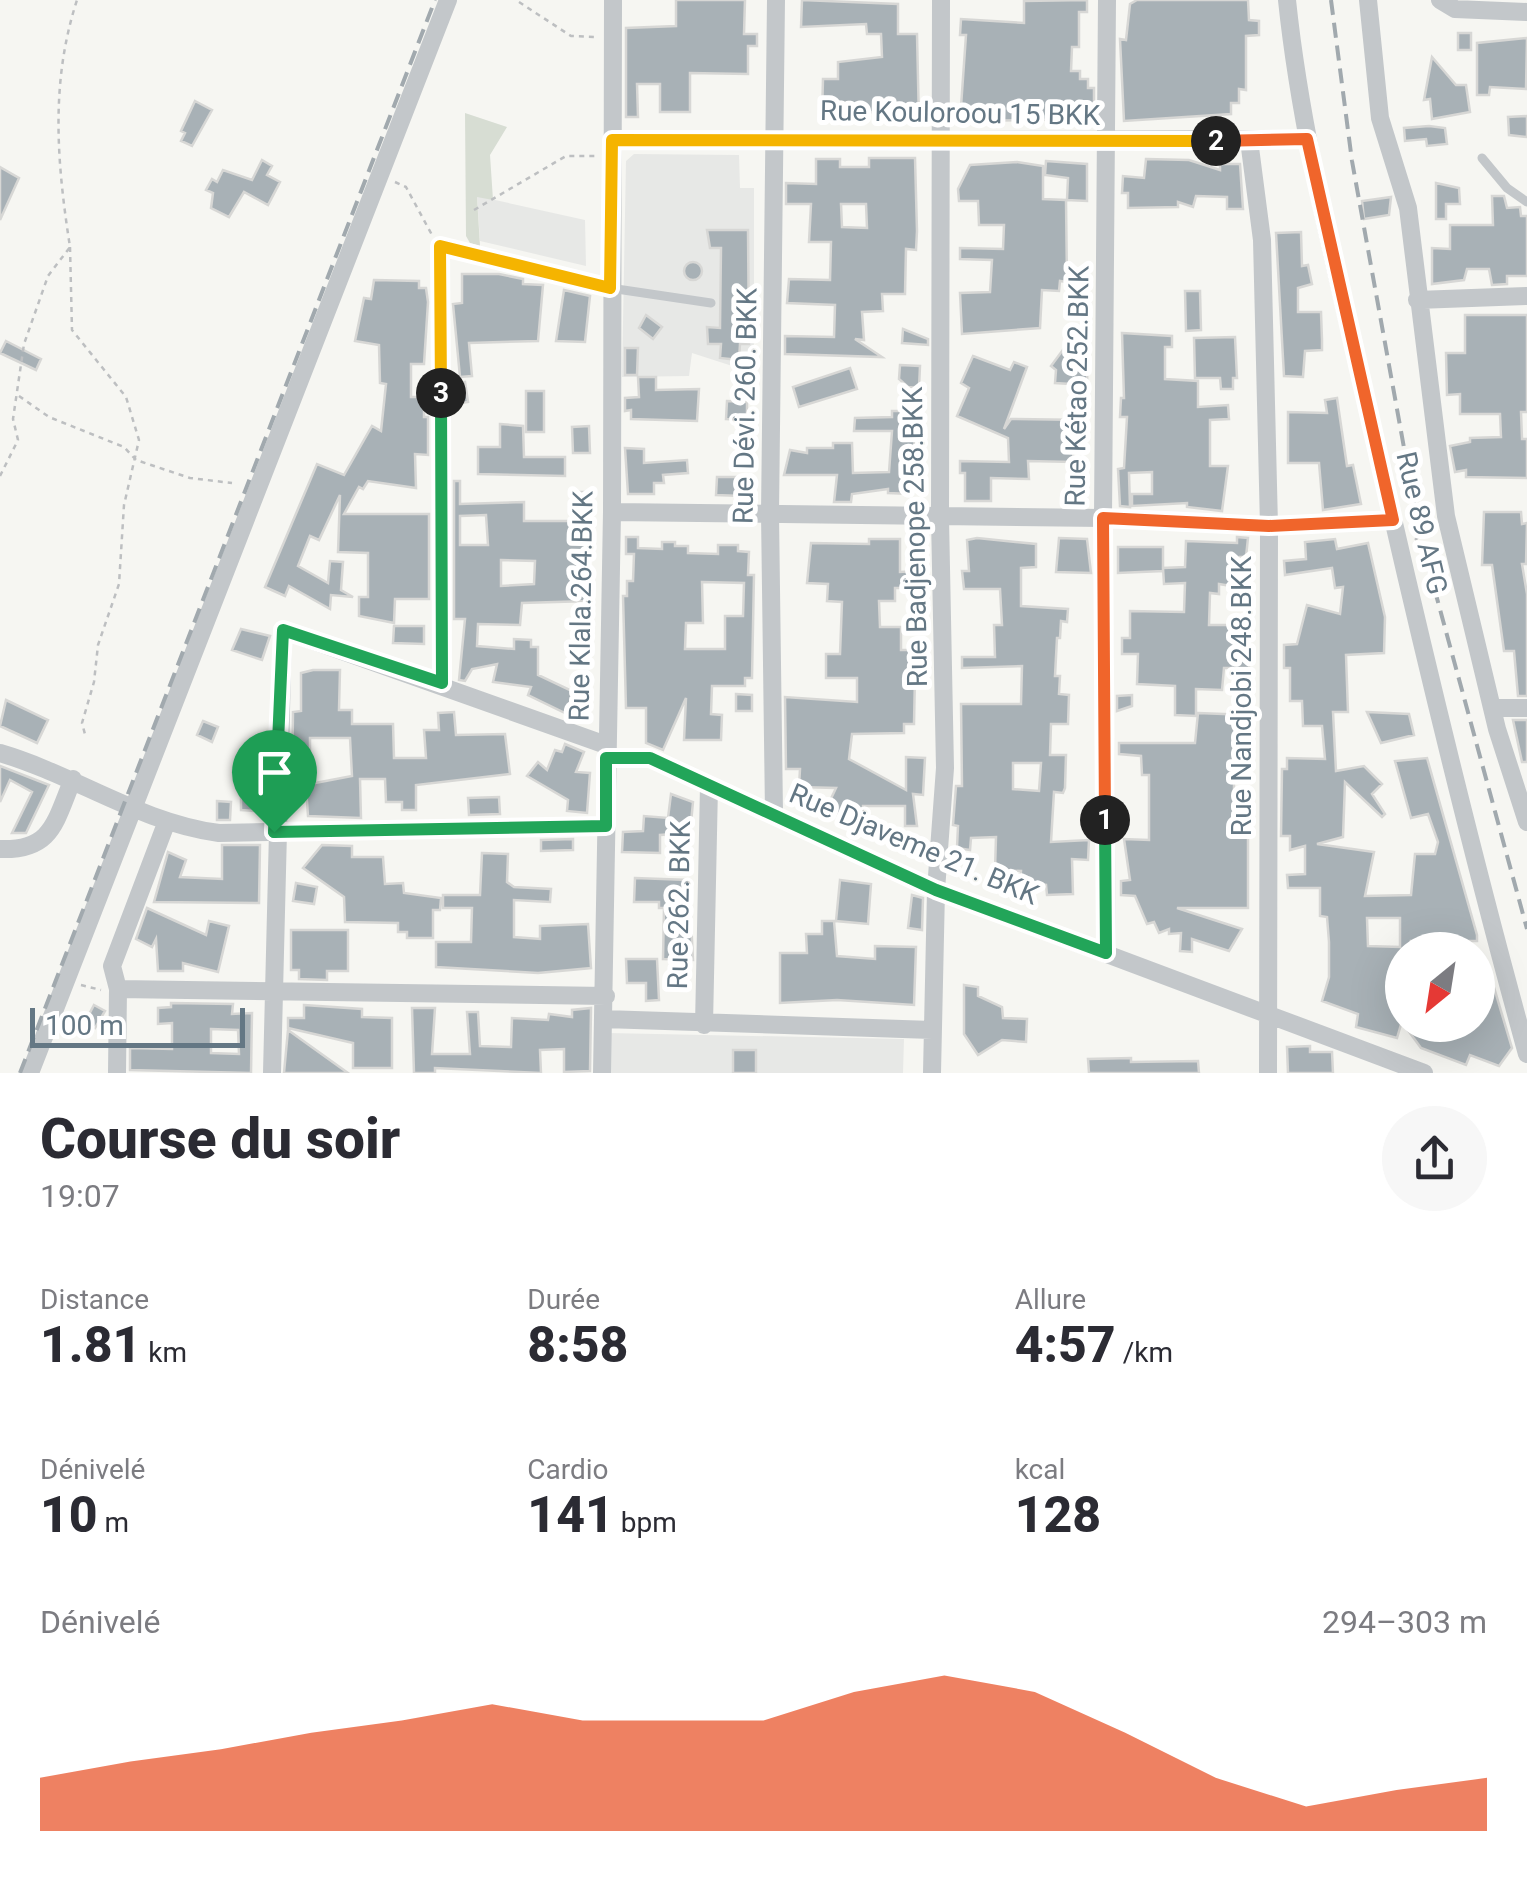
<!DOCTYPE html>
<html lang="fr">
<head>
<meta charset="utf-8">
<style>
	body { margin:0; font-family:Roboto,sans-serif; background:#f7f7f7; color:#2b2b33; height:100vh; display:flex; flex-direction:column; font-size:38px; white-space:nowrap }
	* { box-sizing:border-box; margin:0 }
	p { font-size:32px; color:#7c7c81 }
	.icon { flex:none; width:55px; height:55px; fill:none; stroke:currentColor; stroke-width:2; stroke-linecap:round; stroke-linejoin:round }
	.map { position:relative; height:1073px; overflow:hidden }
	.side { display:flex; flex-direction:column; background:#fff; flex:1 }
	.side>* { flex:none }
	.needle { width:65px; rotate:210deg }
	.fabs { position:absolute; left:1385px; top:932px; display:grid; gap:20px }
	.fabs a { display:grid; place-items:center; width:110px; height:110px; border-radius:50%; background:#fff; box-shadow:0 10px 40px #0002; font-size:50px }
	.scale { position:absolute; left:30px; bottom:25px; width:215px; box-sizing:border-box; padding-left:10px; border:5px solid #647784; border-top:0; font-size:28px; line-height:35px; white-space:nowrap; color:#647784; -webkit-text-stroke:8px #fff; paint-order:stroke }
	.pin { position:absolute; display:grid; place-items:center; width:85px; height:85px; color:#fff; margin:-102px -42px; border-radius:50% 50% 50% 0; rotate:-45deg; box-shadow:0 0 10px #0007 }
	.pin .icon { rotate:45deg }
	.km { position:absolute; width:50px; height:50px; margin:-25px; border-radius:50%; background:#222; color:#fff; font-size:28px; line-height:50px; text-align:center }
	.round { display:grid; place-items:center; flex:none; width:105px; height:105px; border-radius:52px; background:#f7f7f7 }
	.overview { display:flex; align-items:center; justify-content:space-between; height:170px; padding:0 40px }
	h1 { font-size:55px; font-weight:800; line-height:75px }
	.metrics { display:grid; grid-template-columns:repeat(3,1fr); gap:15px; height:170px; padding:10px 40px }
	.metrics div { display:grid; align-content:center }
	.metrics b { font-size:50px; font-weight:800 }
	.metrics small { font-size:28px; font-weight:400 }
	.metrics p { font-size:28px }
	.chart { height:280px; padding:20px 40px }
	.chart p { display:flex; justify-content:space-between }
	.chart svg { width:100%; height:180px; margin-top:10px; fill:#e74c21; opacity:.7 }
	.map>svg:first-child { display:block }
	.built { fill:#e7e8e6 }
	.green { fill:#d7ddd3 }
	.building { fill:#a8b1b6; stroke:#d7d7d5; stroke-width:2.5; fill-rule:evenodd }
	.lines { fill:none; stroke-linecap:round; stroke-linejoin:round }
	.path { stroke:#bdbfc1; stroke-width:2.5; stroke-dasharray:5 5; stroke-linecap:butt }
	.lane { stroke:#c3c7ca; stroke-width:9 }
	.street { stroke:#c3c7ca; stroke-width:18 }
	.rail { stroke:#a1a9ae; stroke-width:4; stroke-dasharray:15 8; stroke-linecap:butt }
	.split-1-casing { stroke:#fff; stroke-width:20 }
	.split-2-casing { stroke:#fff; stroke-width:20 }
	.split-3-casing { stroke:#fff; stroke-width:20 }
	.split-4-casing { stroke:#fff; stroke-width:20 }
	.split-1 { stroke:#22a559; stroke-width:12 }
	.split-2 { stroke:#f0652b; stroke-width:12 }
	.split-3 { stroke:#f5b400; stroke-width:12 }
	.split-4 { stroke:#22a559; stroke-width:12 }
	.labels { text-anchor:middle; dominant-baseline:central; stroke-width:10; stroke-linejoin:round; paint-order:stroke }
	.street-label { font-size:28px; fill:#647784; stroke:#fff }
</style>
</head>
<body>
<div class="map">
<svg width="1527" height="1073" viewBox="0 0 1527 1073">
	<rect width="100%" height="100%" fill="#f6f6f2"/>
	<path class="built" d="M634,154L739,155L740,188H754V373L692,353L689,376L622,377L626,161Z
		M477,196L585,220L586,266L480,241Z
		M608,1033L904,1039L903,1073H608Z"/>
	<path class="green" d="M465,113L507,127L490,155L493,200L477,197L480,246L470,243L466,236Z"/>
	<path class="building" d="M676,0H745L744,34H757V46H748V74L690,73V112H660V84H637L638,117H626V28L676,26Z
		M802,0L898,4V34H917L919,123L894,121L895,111L822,115L823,79H838V62L882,57L881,34H867L866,24L801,27Z
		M1087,0V12H1079V47H1072L1071,71H1080V79H1088V88H1094V119L960,121L966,35H960L961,19L1024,23V1Z
		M1137,0H1248L1249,20L1259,21V35L1246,36V90L1239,89V103H1231V114L1124,121L1120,39L1126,40L1130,4Z
		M1458,33H1471V50H1458Z
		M1527,38L1526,89L1490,87L1489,95H1477V43Z
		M1432,57L1456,85H1466L1470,112L1432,119L1430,99L1424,100Z
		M195,101L212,110L192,146L181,141L185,133L181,131Z
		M1527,116V137L1509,135L1508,117Z
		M1429,126L1445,128L1447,144L1427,146L1426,139L1405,141L1404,128Z
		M869,158H915L917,231L916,250L906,249L905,294H882L883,311L862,312L864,340L855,339L882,357L785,354V336L834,337L835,305L787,303L789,279L830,280L831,242H809L811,204H786V183L816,184V159H840V167H869ZM841,204H866L867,228L842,227Z
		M1146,159L1189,160L1220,170V164H1240L1243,209H1227V197L1196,196L1193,207L1178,202V207L1128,208V193H1122L1123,176L1144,178Z
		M262,160L272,166L267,175L280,182L268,205L244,192L229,217L211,208L213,193L206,190L212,179L217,182L223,170L252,180Z
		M1046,161L1087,164V201L1067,200L1068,178L1045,175Z
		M1017,162L1043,166V199L1066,200L1067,282L1060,281L1059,291L1042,290L1040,328L962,334L960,293L990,292L992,260L960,259V248L1003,249L1004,225H979L978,201H959L958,189L970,165Z
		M0,167L19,178L0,220Z
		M1436,183L1459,188L1460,204H1446V219H1436Z
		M1492,196H1504L1507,208L1520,207L1521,216H1527V276H1507V284L1492,285L1489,269H1467L1464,280L1432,284V248L1450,249V225H1493Z
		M1391,197L1389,215L1364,219L1362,201Z
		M707,230H748L749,344H740L739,360L720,358L721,344H708L707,327L720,328L721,248H710Z
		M1301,232L1302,266L1308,265L1312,284L1298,288V312H1321L1322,340V350L1305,351L1303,377L1284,376L1276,233Z
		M684 271a9 9 0 1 1 18 0a9 9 0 1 1-18 0Z
		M462,274H499L523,279V284L543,285L538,341L469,343L472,376L460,377L453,304L462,303Z
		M374,280L419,281V288H426L428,302L424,364H411V397H424V417H428V455L415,454L416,488L368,481L363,489L359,487L344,514H429V599H395L394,623L359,616V597H368V553L338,552L340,495L319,540L310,536L298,566L328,583L330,561L343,562L341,590L353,597L331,595L330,609L289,586L285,596L265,587L317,464L344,475L372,426L381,431L386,384L380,383L379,345L355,341L364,298L371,299Z
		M564,290L590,296L585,342L556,341Z
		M1185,291H1200L1201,330L1186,331Z
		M646,315L662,327L653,339L639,328Z
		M1465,315H1527V412H1521L1522,439H1527V478L1466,477V470L1455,472L1450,446L1470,442V438L1501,437L1500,414H1460V394L1447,395L1446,353H1465Z
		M903,329L928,339V345L902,343Z
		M1122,333L1172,336V347H1165V379L1198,381V407L1228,405L1229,419L1210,420V466H1228L1222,511L1187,507V503L1132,506V494H1152V472L1129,473L1130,507L1120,506L1118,469L1124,468L1127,417H1120L1121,398H1124Z
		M1235,337L1237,378H1233V389H1221L1220,378H1195L1194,338Z
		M6,341L41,359L36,370L0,353Z
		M1068,343L1088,345L1087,385L1055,383L1056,370L1051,366Z
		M625,348H638L637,375H625Z
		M973,356L1010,370L1014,362L1027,367L1004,429L1011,419L1085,420V433L1074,432L1073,462L1028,461L1029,479L991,478V501H965V473H960V461L1009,462L1008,438L957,416L969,388L961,383Z
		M900,365L920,366L919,388L908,387L899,379Z
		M850,368L857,389L799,407L793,387Z
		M638,377H656V390L699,389L697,421L631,419V410L625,411V398L639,397Z
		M465,382L468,402L453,404V384Z
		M526,391H544V432H526Z
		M1337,398L1347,466L1353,465L1361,504L1323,510L1319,463H1288V412L1327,413L1325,400Z
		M727,401L747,402V420L726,419Z
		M892,411H916L912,494L888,493V489L852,494L851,502H834L837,475H784L790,450L807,453V448H833V443H852L853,473L889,472L892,431H854L855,418L892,417Z
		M500,424L523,426L524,457H565V476L478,474V447H500Z
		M589,426L590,453H573L572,427Z
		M625,448L644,449V463L687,460L688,473L663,475L664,483H654V494H628Z
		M1068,463H1084L1085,505H1072L1069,497Z
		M717,477H743L742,496L716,495Z
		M454,481H460V504L524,502V521H586L589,601L522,603L520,625L478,624L477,646L514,649V639L531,640V647H538V675L578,694L577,675H585L590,710L567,714L528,695L531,687L493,682L497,664L472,669L465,681L459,680L465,619H454ZM486,515L488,545H460V516ZM501,560L535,561L534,584L501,586Z
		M576,492H589L590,513H576Z
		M1484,512H1521L1522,524L1527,523L1526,564H1522L1527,594V696H1518L1514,651H1504L1492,565H1482Z
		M626,537H638V548L662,549V542H675V546H688V553L718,554V545H738V551L749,552L748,575H754L752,678H745V686H712L711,714L722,715L721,740H684L686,698L663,750L646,743V708H626L623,596H627V581H633L634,554H626ZM702,582L744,583L743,616H725V649H685L686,623H703Z
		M1237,537L1248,538L1246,557H1240L1237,587L1219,584V594L1210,593L1209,625H1250L1249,668H1224L1222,690L1196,689V716L1175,715V686L1137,684L1138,654H1122V638H1130V611L1184,612L1185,583L1164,584L1163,568L1185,567L1186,541L1237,543Z
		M977,538L1036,544V567L1021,568V606L1068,609L1067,622L1061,621L1060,638H1057L1055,676H1060L1059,694L1069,695L1068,724H1051L1050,755H1066L1065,788L1063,793L1054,792L1051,842L1089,840L1088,860L1072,859L1073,894L1047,895L1046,885L1020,882L1021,871L995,870L996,837L971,838L970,850L957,848L958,826L953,825L956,786H962L961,704H1021L1022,666L962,668V657H995L994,625H1002L1000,589H964L962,571H969L967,540ZM1013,763H1041L1039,791L1013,789Z
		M1059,538L1087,539L1091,573L1056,572Z
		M869,539H900V572L917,571L918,588H895V601H879L880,627H901V650H921L920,676H915L914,724H904V733L852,734L849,759L906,790V757L925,758L923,795L913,794L917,826H905V806H863L862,820H850L827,807L836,788L799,787L800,769H786L785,697L857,702V678H826V654H840L842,602L827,601L828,584L807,583L811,543L869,544Z
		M1335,539L1337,549L1368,543L1385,617L1384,653L1346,655L1348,712H1333L1336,771L1364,766L1382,784L1372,794L1385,814L1382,817L1345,782L1343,837L1317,844L1374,852L1365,896L1411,895L1415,854H1435L1438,842L1428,814L1411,818L1395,761L1427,758L1477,935V941H1411L1412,950H1402V1021L1397,1038L1356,1027L1358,1014L1322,1001L1329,977V942L1327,917L1320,916V888H1288L1287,875L1305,874V846L1290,850V836H1281L1282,769H1287V758L1325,759L1322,726H1303L1302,701H1290V668H1284V645L1297,644L1307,605L1340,614L1343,587L1335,588L1332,568L1285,575L1284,561L1306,559L1305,542ZM1367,918H1400V947L1368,946Z
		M1118,547H1163V571L1118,573Z
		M394,626H424V644L393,643Z
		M241,629L270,636L262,660L232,650Z
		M313,670H340L339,710H352V724H393L394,758H426L424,730H439L438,713L454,712L456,735L505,734L510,774L416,785V810H402V802H386L385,779H360L361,818L308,816L306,787L292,786L293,712L301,711V673ZM310,738H350L352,776L310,784Z
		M736,694L752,695V711H736Z
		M1132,695V706L1117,711V696Z
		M6,700L48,720L37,743L0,726Z
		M1367,712L1409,714L1414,735L1381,743Z
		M1198,713L1248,715L1243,769H1234V799H1248V908H1177L1242,929L1229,951L1192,939V952L1180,951L1181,933L1169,934V929L1159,933L1154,922L1147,924L1135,896L1121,895V881L1130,880L1124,839L1149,840V775H1142L1141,756L1119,754V743H1195Z
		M1513,720H1527V762H1522Z
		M203,721L218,727L212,742L197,735Z
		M565,744L584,752L576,772L590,773L587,813L567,811L568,800L527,776L538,762L547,770L555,750L562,752Z
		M0,766L49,785L26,833H12L32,792L10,780L0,802Z
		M241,792L258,793L257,811L241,810Z
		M671,794L693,802L690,833L660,835V853L622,852L623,832L643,831L644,816L668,818Z
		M499,797L500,814L469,815L468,798Z
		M217,801L231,802L230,820H217Z
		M573,839V850L541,851V840Z
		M222,845H260L259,903L154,902L168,852L186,860L180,877L222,879Z
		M322,845L352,846V857H383L385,884L403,883L404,893L441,898L440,910H433V938H407V932H398V923L345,922L344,897L303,868Z
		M482,853L508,854L507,882L514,887L551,889L550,902L514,900V937L540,939V926L588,924L591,968L538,973L436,967V942H471L472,908H443V895H480Z
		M635,878L689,880L693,960L663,959L664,908H659V902H634Z
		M840,880L871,884L868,924L836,921Z
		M296,883L317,887L314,904L293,901Z
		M912,895L923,898L922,930L908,928Z
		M147,908L206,935L209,921L229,926L218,972L183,963V971H158L156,939L152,947L136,939Z
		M822,921H834L837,956L875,959V946L916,947L914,1005L837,1000L780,1003V953H807L806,934H822Z
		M291,930H348V971H327V980L299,979V970H291Z
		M626,959H657L659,1000L646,1001V983H627Z
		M1478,961L1487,964L1512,1048L1499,1066L1470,1055L1466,1065L1421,1048L1404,1025H1478Z
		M964,985L978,987V996L1002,1007L1003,1018L1027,1019L1026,1042L1002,1040L978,1055L964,1034Z
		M171,1003L233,1004L232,1014L252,1013L251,1073L130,1070V1048L172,1049V1023L158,1024V1008L171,1007ZM211,1029L238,1030L239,1054L211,1053Z
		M94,1005L105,1011L95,1028L85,1022Z
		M304,1005L362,1009V1017L392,1018V1068H353V1043L288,1028V1018H304Z
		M412,1008H435L432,1054H470L467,1012H478L480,1046L511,1047L512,1018L548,1020L549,1014L572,1017V1010L591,1008L590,1071L564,1072V1049L540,1050L541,1073L435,1068V1073H414Z
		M288,1030L348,1073H284Z
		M1310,1046V1052H1332L1333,1073H1288L1287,1047Z
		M733,1050H756V1073H733Z
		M1131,1058V1062L1198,1061L1199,1073H1089L1088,1059Z"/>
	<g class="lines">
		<path class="path" d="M519,2L571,36L597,37
			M395,182L406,187L432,235
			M474,210L566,156H595
			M70,247L72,330L126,397L139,440L124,505L119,584L98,645L94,682L82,723L86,738
			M19,396L49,417L124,447L136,460L190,478L232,483
			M0,476L18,440L13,419L24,344L48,276L70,247C57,163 50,83 77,0
			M1415,540L1432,526
			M81,985L101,990"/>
		<path class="lane" d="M1482,158L1507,188L1527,202
			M610,288L711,303"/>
		<path class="street" d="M1287,0C1301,135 1336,268 1366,400C1415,619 1467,837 1527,1054
			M1368,0L1380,118L1408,208L1446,516L1497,729L1527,822
			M1440,0L1455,9L1527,12
			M1249,140L1262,240L1269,526L1268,1073
			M612,141L1307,139
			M1417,300L1527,296
			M612,512L1103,518L1269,526L1393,520
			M442,683L440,246L610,288
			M1492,708H1527
			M0,753C75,775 141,823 219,833L606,826
			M606,758H650L936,890L1424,1073
			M774,813L770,514L776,0
			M0,849C53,851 55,821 73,779
			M1107,953L1103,518L1107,0
			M118,989L606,996
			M604,1019L932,1030
			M704,1025L709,786
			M30,1073L448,0
			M117,1073L118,989L112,966L167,821
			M272,1073L283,630L606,745
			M602,1073L612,512L613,0
			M932,1073L936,890L945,768L940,518L941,0"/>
		<path class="rail" d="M1331,0L1352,161L1420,536L1527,929
			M20,1073L435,0"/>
	</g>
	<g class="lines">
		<defs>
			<path id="split-1" d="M274,832L606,826V758H650L936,890L1106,953L1105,820"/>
			<path id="split-2" d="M1105,820L1103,518L1269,526L1393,520L1307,139L1216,141"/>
			<path id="split-3" d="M441,393L440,246L610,288L612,140L1216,141"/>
			<path id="split-4" d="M274,832L283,630L442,683L441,393"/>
		</defs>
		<use href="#split-1" class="split-1-casing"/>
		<use href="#split-2" class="split-2-casing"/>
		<use href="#split-3" class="split-3-casing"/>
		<use href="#split-4" class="split-4-casing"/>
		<use href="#split-1" class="split-1"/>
		<use href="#split-2" class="split-2"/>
		<use href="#split-3" class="split-3"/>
		<use href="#split-4" class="split-4"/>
	</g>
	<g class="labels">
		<g class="street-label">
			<text transform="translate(960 113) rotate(1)">Rue Kouloroou 15 BKK</text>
			<text transform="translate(1077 386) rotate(-89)">Rue Kétao 252.BKK</text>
			<text transform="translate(745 406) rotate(-89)">Rue Dévi. 260. BKK</text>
			<text transform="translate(1422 523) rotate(77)">Rue 89 AFG</text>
			<text transform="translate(915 537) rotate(-91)">Rue Badjenope 258.BKK</text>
			<text transform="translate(581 606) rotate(-89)">Rue Klala.264.BKK</text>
			<text transform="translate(1241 696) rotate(-90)">Rue Nandjobi 248.BKK</text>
			<text transform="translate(914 844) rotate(23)">Rue Djaveme 21. BKK</text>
			<text transform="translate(679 905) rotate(-89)">Rue 262. BKK</text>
		</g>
	</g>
</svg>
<div class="fabs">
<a><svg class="needle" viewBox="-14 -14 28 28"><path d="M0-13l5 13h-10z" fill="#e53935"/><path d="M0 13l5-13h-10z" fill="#7c7c81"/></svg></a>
</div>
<div class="scale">100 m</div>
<div class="pin" style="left:274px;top:832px;background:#1e9e55"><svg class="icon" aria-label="arrive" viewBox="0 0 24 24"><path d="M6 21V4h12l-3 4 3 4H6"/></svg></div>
<b class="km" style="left:1105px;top:820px">1</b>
<b class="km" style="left:1216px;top:141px">2</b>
<b class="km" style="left:441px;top:393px">3</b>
</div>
<section class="side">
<div class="overview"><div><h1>Course du soir</h1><p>19:07</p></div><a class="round"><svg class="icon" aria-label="share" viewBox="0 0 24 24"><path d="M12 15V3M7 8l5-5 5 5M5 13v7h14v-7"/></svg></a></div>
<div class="metrics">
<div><p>Distance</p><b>1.81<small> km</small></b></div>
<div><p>Durée</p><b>8:58</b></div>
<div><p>Allure</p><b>4:57<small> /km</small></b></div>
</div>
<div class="metrics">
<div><p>Dénivelé</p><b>10<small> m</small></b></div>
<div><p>Cardio</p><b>141<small> bpm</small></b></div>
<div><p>kcal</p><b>128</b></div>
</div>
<div class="chart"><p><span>Dénivelé</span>294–303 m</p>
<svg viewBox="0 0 160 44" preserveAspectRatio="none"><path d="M0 44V31L10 27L20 24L30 20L40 17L50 13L60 17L70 17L80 17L90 10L100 6L110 10L120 20L130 31L140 38L150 34L160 31V44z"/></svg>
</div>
</section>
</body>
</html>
